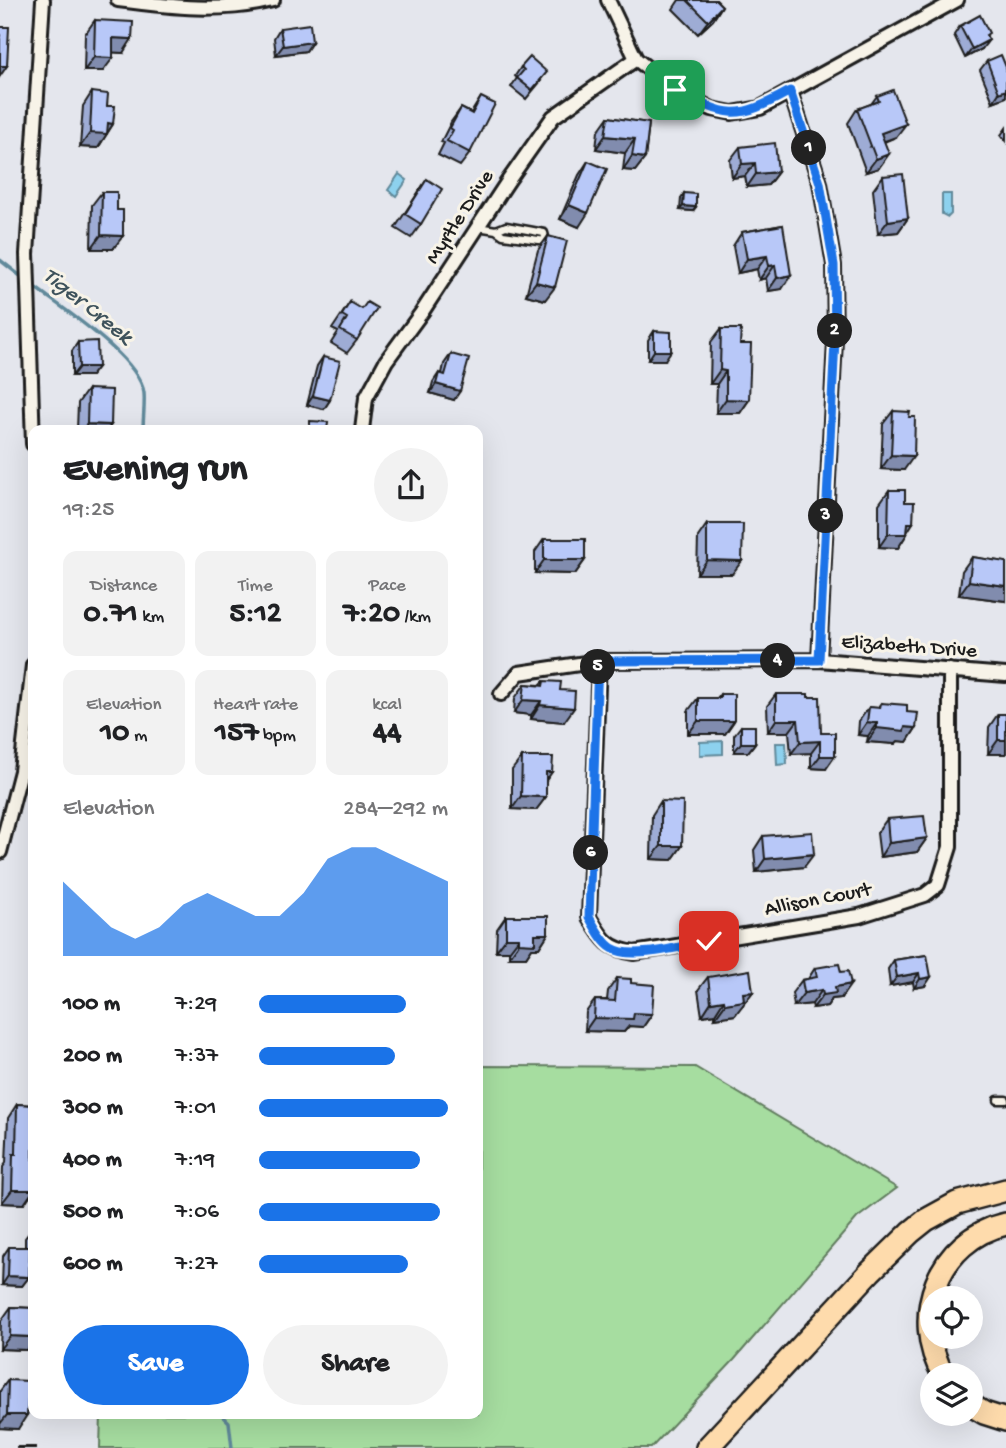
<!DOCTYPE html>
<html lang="en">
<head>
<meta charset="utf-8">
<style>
	body { margin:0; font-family:"Gochi Hand",sans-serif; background:#f2f2f2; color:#202124; height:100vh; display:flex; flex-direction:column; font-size:26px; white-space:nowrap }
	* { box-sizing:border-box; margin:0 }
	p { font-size:23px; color:#757577 }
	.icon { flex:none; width:38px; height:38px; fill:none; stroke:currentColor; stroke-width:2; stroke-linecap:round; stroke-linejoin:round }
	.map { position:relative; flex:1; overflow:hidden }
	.side { position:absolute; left:28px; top:425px; width:455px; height:994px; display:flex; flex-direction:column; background:#fff; border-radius:14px; box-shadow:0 7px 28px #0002 }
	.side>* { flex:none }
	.tools { position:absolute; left:920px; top:1286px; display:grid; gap:14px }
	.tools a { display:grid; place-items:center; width:63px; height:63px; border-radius:50%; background:#fff; box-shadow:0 7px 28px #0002; font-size:35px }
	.pin { position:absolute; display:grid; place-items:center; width:60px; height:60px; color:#fff; margin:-30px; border-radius:14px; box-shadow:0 4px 10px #0006 }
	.km { position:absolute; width:35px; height:35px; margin:-18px; border-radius:50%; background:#222; color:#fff; font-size:19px; line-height:35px; text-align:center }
	.round { display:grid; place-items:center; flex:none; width:74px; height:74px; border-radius:37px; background:#f2f2f2 }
	.overview { display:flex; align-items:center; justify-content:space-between; height:119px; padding:0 35px }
	h1 { font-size:38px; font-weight:700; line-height:52px }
	.metrics { display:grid; grid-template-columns:repeat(3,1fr); gap:10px; height:119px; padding:7px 35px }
	.metrics div { display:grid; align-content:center; border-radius:14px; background:#f2f2f2; text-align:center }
	.metrics b { font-size:30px; font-weight:700 }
	.metrics small { font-size:19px; font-weight:400 }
	.metrics p { font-size:19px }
	.chart { height:196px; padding:14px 35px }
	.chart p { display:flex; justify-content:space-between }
	.chart svg { width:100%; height:126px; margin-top:7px; fill:#1a73e8; opacity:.7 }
	.primary-button { display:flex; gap:14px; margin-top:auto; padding:14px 35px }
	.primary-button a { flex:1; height:80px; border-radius:42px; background:#1a73e8; color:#fff; font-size:28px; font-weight:700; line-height:80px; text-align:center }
	.primary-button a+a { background:#f2f2f2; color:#202124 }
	ul { padding:0 35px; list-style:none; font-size:23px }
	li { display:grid; grid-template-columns:112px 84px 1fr; align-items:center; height:52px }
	li i { height:18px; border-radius:9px; background:#1a73e8 }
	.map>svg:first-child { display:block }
	.green { fill:#a6dda0; stroke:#617c5e; stroke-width:2 }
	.water { fill:#8dd1ee; stroke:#60899a; stroke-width:2 }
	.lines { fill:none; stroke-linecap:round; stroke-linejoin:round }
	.stream { stroke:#60899a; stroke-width:3.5 }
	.lane-casing { stroke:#1c1c1c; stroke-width:11 }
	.street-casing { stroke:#1c1c1c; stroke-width:18 }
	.highway-casing { stroke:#1c1c1c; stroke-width:26 }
	.lane { stroke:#f7f3e8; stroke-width:6 }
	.street { stroke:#f7f3e8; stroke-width:12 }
	.highway { stroke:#fedbac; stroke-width:21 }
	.wall { fill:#9eacd5; stroke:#1c1c1c; stroke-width:2 }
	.shaded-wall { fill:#818cae; stroke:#1c1c1c; stroke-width:2 }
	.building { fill:#b8c8f8; stroke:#1c1c1c; stroke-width:2 }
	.route-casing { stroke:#fff; stroke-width:14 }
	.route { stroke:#1a73e8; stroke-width:9 }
	.labels { text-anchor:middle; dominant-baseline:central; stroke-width:6; stroke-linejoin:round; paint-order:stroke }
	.street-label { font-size:21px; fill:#1c1c1c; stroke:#f7f3e8 }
	.water-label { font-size:23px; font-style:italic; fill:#3e525b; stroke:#f7f3e8 }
</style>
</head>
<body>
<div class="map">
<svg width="1006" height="1448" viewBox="0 0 1006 1448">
	<rect width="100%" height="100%" fill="#e4e6ed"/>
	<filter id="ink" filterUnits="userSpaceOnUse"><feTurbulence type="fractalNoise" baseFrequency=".0143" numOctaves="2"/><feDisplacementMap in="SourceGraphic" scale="14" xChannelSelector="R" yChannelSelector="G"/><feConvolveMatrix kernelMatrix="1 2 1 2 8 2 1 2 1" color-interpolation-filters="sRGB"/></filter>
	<g filter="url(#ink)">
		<path class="green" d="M478,1066L695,1067L897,1188L857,1218L734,1360L651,1448H100L101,1414H478Z"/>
		<path class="water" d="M399,174L407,180L396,196L388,190Z
			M942,194H951V214L948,217L942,214Z
			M723,741V754L700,755V742Z
			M776,743H786L787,764L777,765Z"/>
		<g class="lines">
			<path class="stream" d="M0,260L23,278
				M32,285C60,307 139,357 144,393C145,405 143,418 143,430
				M221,1414L229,1422L232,1448"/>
			<defs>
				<path id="lane" d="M478,227L496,230L506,226L544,233L546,241L503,235L496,230
					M998,1100H1006"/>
				<path id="street" d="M118,0C172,7 220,13 273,0
					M608,0L636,59L675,90L712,109L732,113L760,108L957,0
					M790,91L820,183L834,265L835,340L819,660
					M362,430L366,398L386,361L422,312L508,181L553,117L636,59
					M33,444L27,254L43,0
					M599,661L589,917C603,940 607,948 634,953L859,916L925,895L938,885L950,847V670
					M501,694L519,673L599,661L819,660L1006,675
					M0,852L21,771L33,665"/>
				<path id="highway" d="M944,1376C909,1317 938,1239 1006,1224
					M971,1405L984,1413L1006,1420
					M707,1448L870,1272L911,1232L926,1220L957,1203L1006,1190"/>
			</defs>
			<use href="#lane" class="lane-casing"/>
			<use href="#street" class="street-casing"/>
			<use href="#highway" class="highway-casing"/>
			<use href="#lane" class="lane"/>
			<use href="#street" class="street"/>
			<use href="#highway" class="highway"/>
		</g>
		<path class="wall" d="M679,0H716L722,6L713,20L698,34L673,9Z
			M95,20L123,53L113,52L103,71H84L85,34Z
			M960,26L987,36L982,49L965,58L954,35Z
			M280,28L312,42L306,51L276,55L274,38Z
			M987,61L1006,97L993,102L980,70Z
			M521,67L541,81L526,99L511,87L517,78L515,76Z
			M92,92L107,106L113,124L98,148L80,147L83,106Z
			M877,96L896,137L884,142L879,168L866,172L848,123L857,109L871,104Z
			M481,97L470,153L460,166L438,155L444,143L441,142L451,122L461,108L471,113Z
			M608,117L649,123L645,158L635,171L623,170L625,153L596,149L598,131Z
			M1006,128V142L1001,135Z
			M740,147L778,172L768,185L747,187L745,176L732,178L730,160Z
			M588,161L579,227L560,219L579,175Z
			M883,176L908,218L898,232L878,234L873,190Z
			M427,179L421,224L411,238L395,228Z
			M102,192L117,210L113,249H91L92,205Z
			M684,193L693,211L680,210L681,198Z
			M783,225L782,289L768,291L766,278L759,280L757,269L738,273L733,246L742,232Z
			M548,236L545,300L526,295L538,250Z
			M350,302L357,340L347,353L331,343L338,332L332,329Z
			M721,329L749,400L740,413H716L717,384H710L711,342Z
			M654,331L665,360H648V340Z
			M78,342L98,367L91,376H72V351Z
			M451,354L454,400L430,393L433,382L439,373L442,374L444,364Z
			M323,357L330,400L324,409L307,405L317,366Z
			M88,389L111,425L107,430H77L78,403Z
			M893,411L904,470L881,469L883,424Z
			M889,490L907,531V534L898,548L879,547V504Z
			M707,524L732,574H697L698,537Z
			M544,539L585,560L575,574L535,573V552Z
			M972,557L1006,562V601L959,595L962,571Z
			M544,681L560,690L564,722L531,719V715L514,713L515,698L525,684L540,685Z
			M720,694L734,721L725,734H688V711L698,698H717Z
			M776,694L808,697L821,733L826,769L811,768V753L791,754L789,732H768L767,706Z
			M881,703L907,712L916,728L907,742L898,741L895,744L867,742L868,736L858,735L859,721L869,707L877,708Z
			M998,714H1006V754H988L989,727Z
			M741,726L755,743L748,752H734V735Z
			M522,757L546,781V797L536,810L512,809V770Z
			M661,801L682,846L672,860L651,859L652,815Z
			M887,819L927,838L917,852L880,857L877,833Z
			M763,836L804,867L756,872L754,850Z
			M506,916L548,934L539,948H532L526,957H509V951H496L497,929Z
			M927,955L925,986L914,988L913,982L890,986L888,969L894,960Z
			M815,968L841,998L832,999L827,1006L813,1008L812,1004L794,1006L792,993L802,980L808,979Z
			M708,977L743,1005L741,1006L735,1015L715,1018V1014L702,1016L698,990Z
			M617,978L631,983L652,1014L643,1027L629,1026L624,1032L585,1031L586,1012L595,1000H607L608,991Z
			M17,1104L33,1105V1191L24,1204L2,1203L3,1167L6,1163L8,1118Z
			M32,1229H33V1253H30L29,1277L22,1286L2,1285L3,1256L9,1247H25V1238Z
			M11,1307L33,1308V1342L27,1350L0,1349L1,1321Z
			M8,1380L18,1429L0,1428V1391Z"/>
		<path class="shaded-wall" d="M722,6L713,20L698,34L708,21Z
			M113,38L132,39L123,53L104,52Z
			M989,40L982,49L965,58L972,49Z
			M312,42L306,51L276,55L283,46Z
			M94,57L113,58L103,71H84Z
			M0,66H7L0,76Z
			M1006,90V97L993,102L999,93Z
			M108,123L113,124L98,148L80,147L90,133Z
			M906,124L896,137L871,146L881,133Z
			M605,136L635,139L625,153L596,149Z
			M889,154L879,168L866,172L876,159Z
			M632,156L645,158L635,171L623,170Z
			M755,163L745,176L732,178L742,164Z
			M778,172L768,185L747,187L756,174Z
			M569,205L588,213L579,227L560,219Z
			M683,206L696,207L693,211L680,210Z
			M908,218L898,232L878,234L888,221Z
			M101,235L123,236L113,249H91Z
			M767,256L757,269L738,273L747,259Z
			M775,265L766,278L759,280L769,266Z
			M791,275L782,289L768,291L777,278Z
			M536,282L555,287L545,300L526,295Z
			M654,351H671L665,360H648Z
			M79,367H98L91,376H72Z
			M720,370L726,371L717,384H710Z
			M436,384L460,391L454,400L430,393Z
			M313,396L330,400L324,409L307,405Z
			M726,399L749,400L740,413H716Z
			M87,424L111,425L107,430H82Z
			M891,455L914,456L904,470L881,469Z
			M908,523H913L906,534H907L898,548L879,547L888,534Z
			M544,560H585L575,574L535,573Z
			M707,560L742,561L732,574H697Z
			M969,581L1006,586V601L959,595Z
			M523,700L541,701L531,715L514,713Z
			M540,705L574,708L564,722L531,719Z
			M776,720H798L789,732H768Z
			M698,721H734L725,734H688Z
			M867,722L877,723L868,736L858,735Z
			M905,727L916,728L907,742L898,741L895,744L867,742L877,728Z
			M998,740H1006V754H988Z
			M820,741L811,753L791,754L800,742Z
			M741,743H755L748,752H734Z
			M820,756H835L826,769L811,768Z
			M546,772H552L543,785Z
			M521,796L546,797L536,810L512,809Z
			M927,838L917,852L880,857L889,843Z
			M661,846H682L672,860L651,859Z
			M814,854L804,867L756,872L765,859Z
			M535,934H548L539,948H532L526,957H509L519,943Z
			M506,938H519L509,951H496Z
			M919,973L913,982L890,986L897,977Z
			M931,977L925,986L914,988L920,979Z
			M851,984L841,998L832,999L827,1006L813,1008L823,995L835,987Z
			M822,990L812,1004L794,1006L804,993Z
			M753,992L735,1015L715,1018L725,1004L743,993Z
			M724,1000L715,1014L702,1016L711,1002Z
			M634,1013L652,1014L643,1027L629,1026L624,1032L585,1031L594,1018Z
			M12,1190H33V1191L24,1204L2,1203Z
			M31,1243H33V1253L25,1252Z
			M8,1276L29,1277L22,1286L2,1285Z
			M10,1336L33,1337V1342L27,1350L0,1349Z
			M7,1415H27L18,1429L0,1428V1424Z"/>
		<path class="building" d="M687,0H716L722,6L708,21Z
			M0,14V27H9L7,66H0Z
			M980,15L989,33L986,35L989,40L972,49L960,26Z
			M95,20L133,22L132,39L113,38V58L94,57Z
			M310,24L312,42L283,46L280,28Z
			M1001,55L1006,67V90L999,93L987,61Z
			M530,57L547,72L532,90L517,78L524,70L521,67Z
			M893,90L906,124L881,133L889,154L876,159L857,109L879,101L877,96Z
			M92,92L108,94L107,106H115L113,124L108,123L107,134L90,133Z
			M481,97L495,104L470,153L447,141L453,130L450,128L461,108L472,114Z
			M608,117L649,123L645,158L632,156L635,139L605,136Z
			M775,143L778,172L756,174L755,163L742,164L740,147Z
			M588,161L607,169L588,213L569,205Z
			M903,174L908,218L888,221L883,176Z
			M427,179L442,189L421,224L405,214Z
			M102,192H117V210H123V236L101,235Z
			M684,193L696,194V207L683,206Z
			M783,225L791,275L777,278L775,265L769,266L767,256L747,259L742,232Z
			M548,236L567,241L555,287L536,282Z
			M350,302L362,309L367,302L377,308L357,340L340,330L347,318L342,315Z
			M721,329H741L740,344H751L749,400L726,399V371L720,370Z
			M654,331L671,332V351H654Z
			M97,341L98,367H79L78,342Z
			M451,354L469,359L460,391L436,384L439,373L445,375Z
			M323,357L340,361L330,400L313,396Z
			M88,389L112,390L111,425L87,424Z
			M893,411L910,412L909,417H915L914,456L891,455Z
			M310,421L328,422L327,430H301V427L310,428Z
			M889,490H905V502H914L913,523H908L907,534H888Z
			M707,524H743L742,561L707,560Z
			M544,539H585V560H544Z
			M972,557L1006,562V586L969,581Z
			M544,681L561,682L560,690L575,691L574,708L540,705L541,701L523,700L525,684L543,686Z
			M720,694H734V721H698V698H720Z
			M776,694H808V697H820L821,733H835V756H820V741L800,742L798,720H776Z
			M881,703L907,705V712L918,713L916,728L905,727L904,731L877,728V723L867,722L869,707L880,708Z
			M998,714H1006V740H998Z
			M741,726H755V743H741Z
			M522,757H553L552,772H546V797L521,796Z
			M661,801L683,802L682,846H661Z
			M924,816L927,838L889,843L887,819Z
			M812,832L814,854L765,859L763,836Z
			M506,916H548V934H535V944L519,943V938H506Z
			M927,955L931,977L920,979L919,973L897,977L894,960Z
			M839,964L841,972L848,971L851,984L835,987L836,993L823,995L822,990L804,993L802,980L817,977L815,968Z
			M750,970L753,992L743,993L744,1001L725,1004L724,1000L711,1002L708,977Z
			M617,978L631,979V983L654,985L652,1014L634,1013L633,1019L594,1018L595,1000L615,1001Z
			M17,1104L33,1105V1190H12L13,1154H16Z
			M32,1229H33V1243H31Z
			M9,1247H30L29,1277L8,1276Z
			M11,1307L33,1308V1337L10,1336Z
			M8,1380L29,1381L27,1415H7Z
			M17,1447H35V1448H17Z"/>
	</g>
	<g class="lines" filter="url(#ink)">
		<defs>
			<path id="route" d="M675,90C729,118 736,121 790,91L820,183L834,265L835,340L819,660L598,661L589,917C595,927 602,942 612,948C631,961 686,945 709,941"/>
		</defs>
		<use href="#route" class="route-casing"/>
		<use href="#route" class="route"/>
	</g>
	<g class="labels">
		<g class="street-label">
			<text transform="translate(461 218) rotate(-57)">Myrtle Drive</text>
			<text transform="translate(909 648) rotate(4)">Elizabeth Drive</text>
			<text transform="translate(818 901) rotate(-11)">Allison Court</text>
		</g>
		<g class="water-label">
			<text transform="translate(87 307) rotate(39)">Tiger Creek</text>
		</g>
	</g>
</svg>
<div class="tools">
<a><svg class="icon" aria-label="locate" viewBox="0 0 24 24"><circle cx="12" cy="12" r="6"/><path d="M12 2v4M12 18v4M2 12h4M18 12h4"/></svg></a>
<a><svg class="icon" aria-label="layers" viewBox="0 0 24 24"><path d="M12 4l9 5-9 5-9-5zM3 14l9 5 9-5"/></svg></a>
</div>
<div class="pin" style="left:675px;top:90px;background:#1e9e55"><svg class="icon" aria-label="arrive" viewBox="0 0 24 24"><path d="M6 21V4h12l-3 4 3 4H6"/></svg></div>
<div class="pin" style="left:709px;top:941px;background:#d93025"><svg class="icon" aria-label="check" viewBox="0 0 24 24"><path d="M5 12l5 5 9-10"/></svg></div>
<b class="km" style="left:809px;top:148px">1</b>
<b class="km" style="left:835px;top:331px">2</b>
<b class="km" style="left:826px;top:516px">3</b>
<b class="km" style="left:778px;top:661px">4</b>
<b class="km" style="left:598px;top:667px">5</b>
<b class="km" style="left:591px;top:853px">6</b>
<section class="side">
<div class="overview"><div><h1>Evening run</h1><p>19:25</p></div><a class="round"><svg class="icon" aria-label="share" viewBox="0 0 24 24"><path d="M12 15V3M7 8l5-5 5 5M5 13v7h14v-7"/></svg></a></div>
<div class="metrics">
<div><p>Distance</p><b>0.71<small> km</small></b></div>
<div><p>Time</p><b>5:12</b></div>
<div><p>Pace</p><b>7:20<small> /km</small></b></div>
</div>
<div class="metrics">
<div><p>Elevation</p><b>10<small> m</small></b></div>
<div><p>Heart rate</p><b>157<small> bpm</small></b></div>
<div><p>kcal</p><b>44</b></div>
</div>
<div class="chart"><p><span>Elevation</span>284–292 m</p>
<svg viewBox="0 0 160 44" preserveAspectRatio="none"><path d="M0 44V18L10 26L20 34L30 38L40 34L50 26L60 22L70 26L80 30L90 30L100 22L110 10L120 6L130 6L140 10L150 14L160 18V44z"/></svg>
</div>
<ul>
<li><b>100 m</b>7:29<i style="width:78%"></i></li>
<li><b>200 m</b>7:37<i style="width:72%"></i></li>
<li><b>300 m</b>7:01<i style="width:100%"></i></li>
<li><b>400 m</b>7:19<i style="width:85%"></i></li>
<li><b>500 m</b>7:06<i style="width:96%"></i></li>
<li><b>600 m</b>7:27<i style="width:79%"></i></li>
</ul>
<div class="primary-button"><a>Save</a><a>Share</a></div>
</section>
</div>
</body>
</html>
